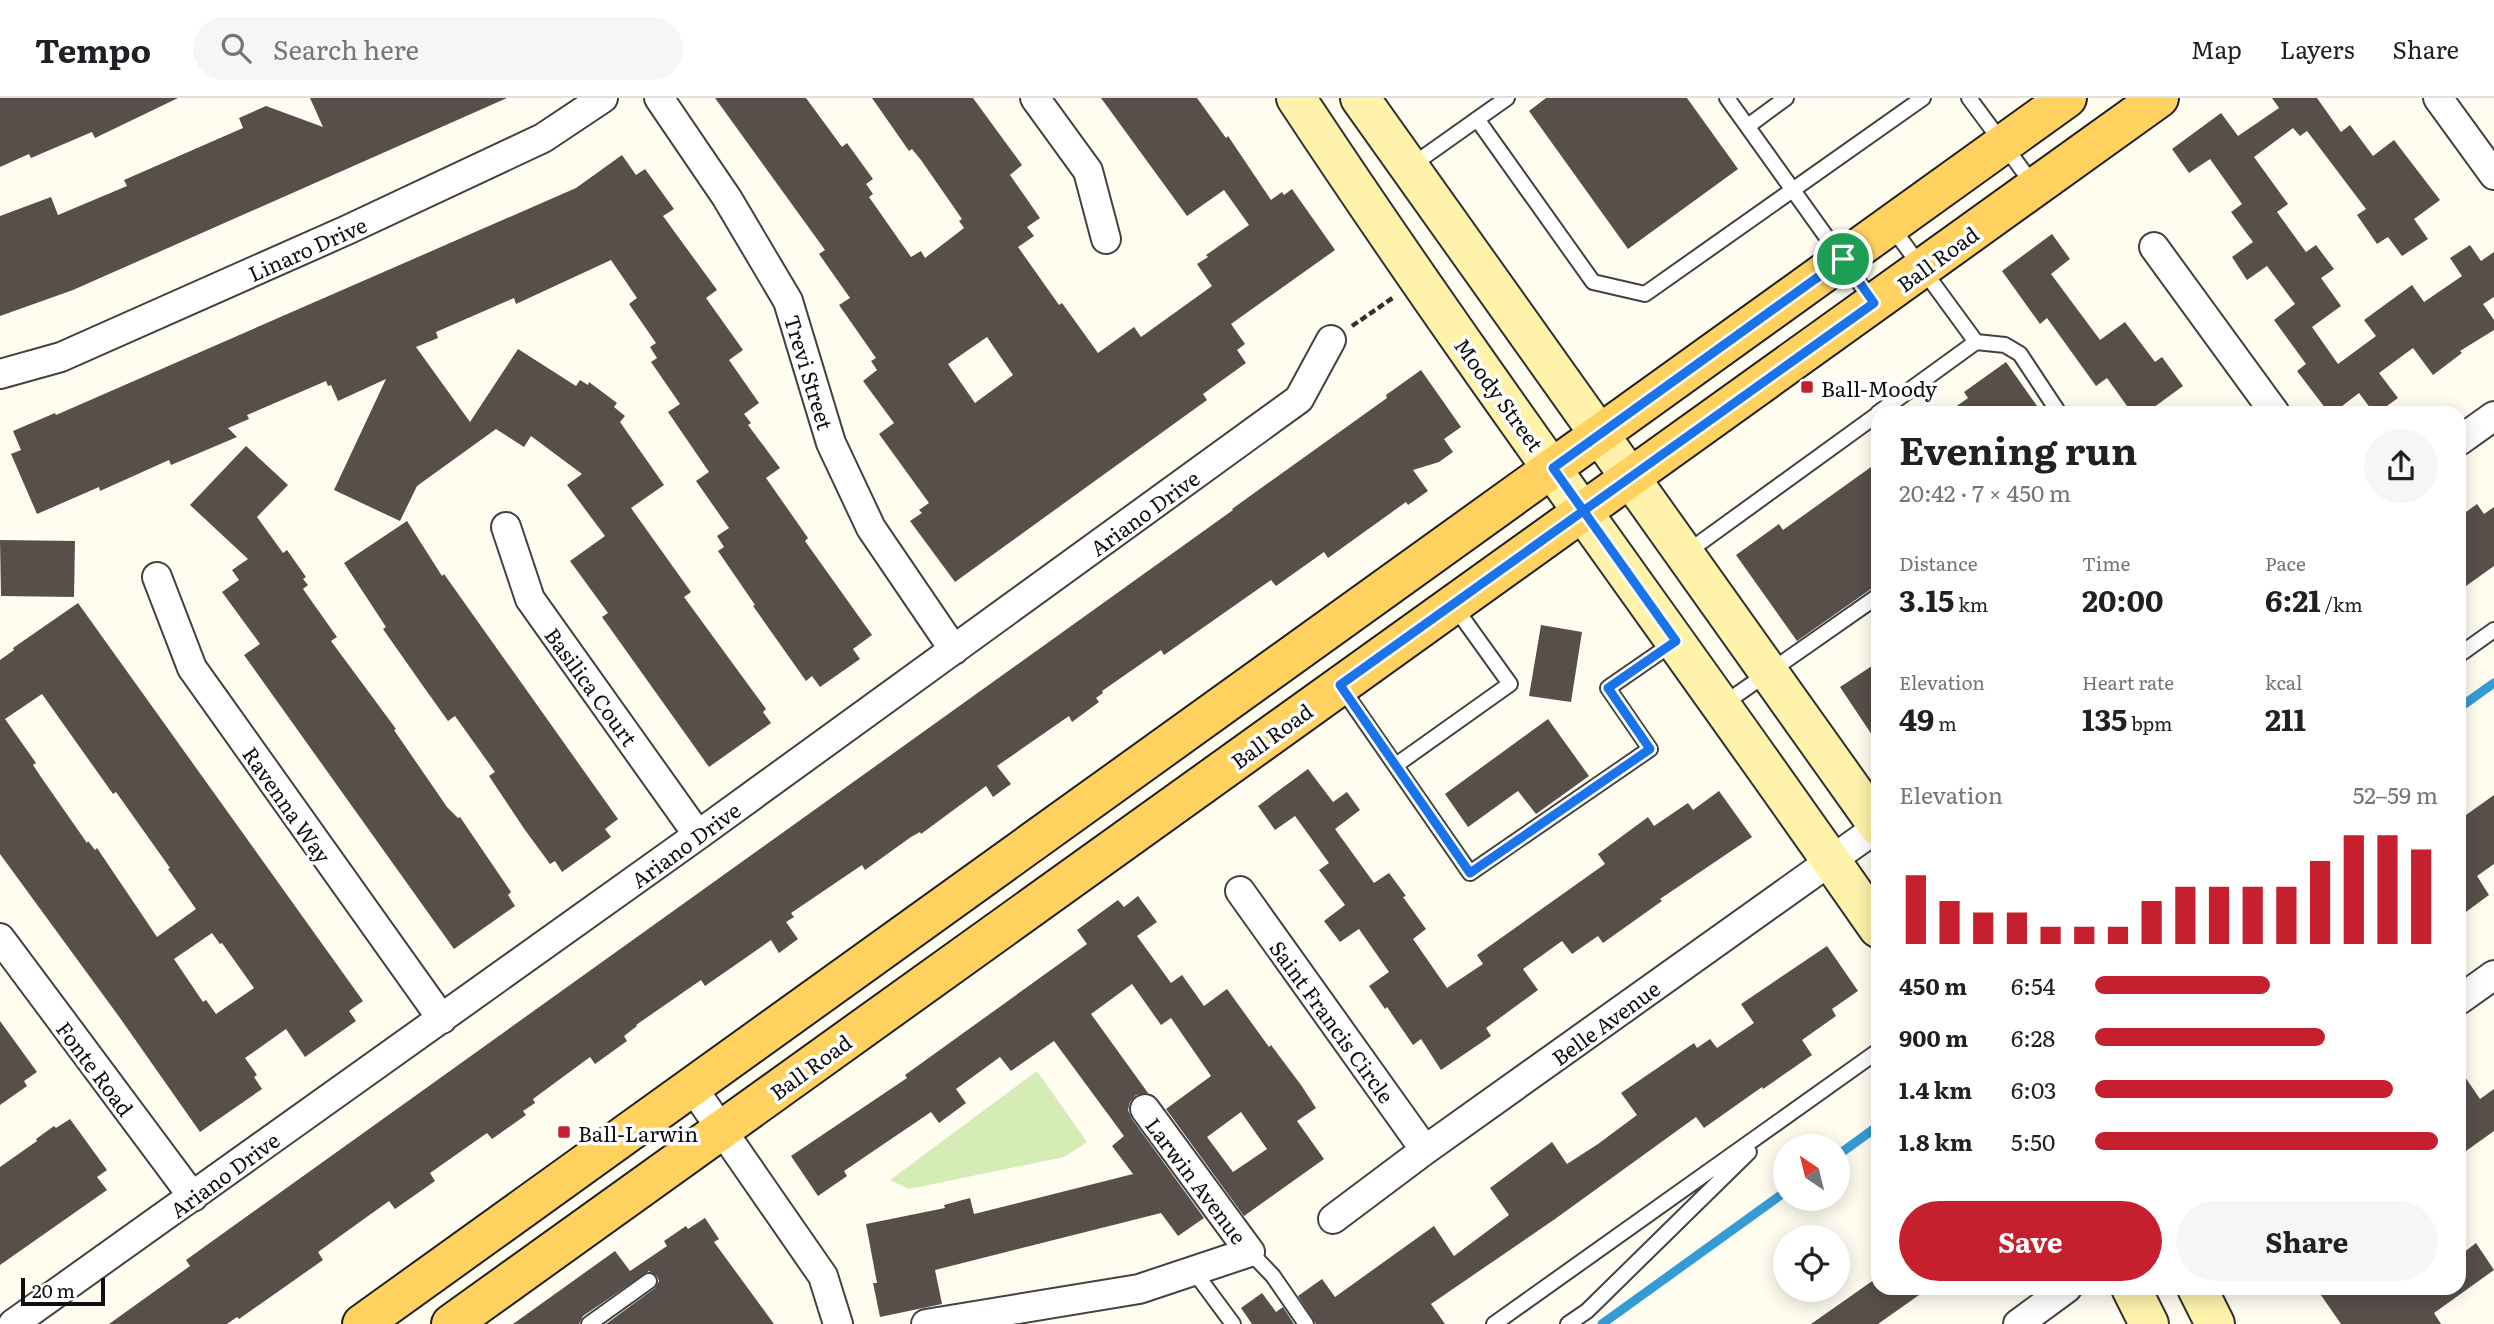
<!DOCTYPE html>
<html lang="en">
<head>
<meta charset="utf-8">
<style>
	body { margin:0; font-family:Literata,serif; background:#f6f6f6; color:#202124; height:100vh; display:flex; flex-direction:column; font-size:26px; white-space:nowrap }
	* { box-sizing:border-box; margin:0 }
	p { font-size:23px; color:#757577 }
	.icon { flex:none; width:38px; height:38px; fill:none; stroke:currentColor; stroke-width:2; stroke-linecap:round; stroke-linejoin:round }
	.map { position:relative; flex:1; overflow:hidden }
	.side { position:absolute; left:1871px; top:308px; width:595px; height:889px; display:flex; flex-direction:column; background:#fff; border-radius:21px; box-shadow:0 4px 18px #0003 }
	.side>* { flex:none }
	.needle { width:46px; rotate:325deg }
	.fabs { position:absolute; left:1773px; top:1036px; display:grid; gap:14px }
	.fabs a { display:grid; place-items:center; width:77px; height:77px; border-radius:50%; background:#fff; box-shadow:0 4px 18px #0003; font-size:35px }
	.scale { position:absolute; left:21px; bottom:18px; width:84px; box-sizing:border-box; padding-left:7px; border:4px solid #0f0f0f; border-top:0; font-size:19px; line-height:24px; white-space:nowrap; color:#0f0f0f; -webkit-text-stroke:5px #fff; paint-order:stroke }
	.pin { position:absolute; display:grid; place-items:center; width:60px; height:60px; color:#fff; margin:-30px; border:4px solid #fff; border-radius:50%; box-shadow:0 2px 7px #0007 }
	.round { display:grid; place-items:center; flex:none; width:74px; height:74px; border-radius:37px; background:#f6f6f6 }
	.headline { display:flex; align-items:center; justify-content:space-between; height:119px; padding:0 28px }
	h1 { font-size:38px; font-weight:700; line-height:52px }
	.figures { display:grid; grid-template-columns:repeat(3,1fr); gap:10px; height:119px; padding:7px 28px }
	.figures div { display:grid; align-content:center }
	.figures b { font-size:30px; font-weight:700 }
	.figures small { font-size:19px; font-weight:400 }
	.figures p { font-size:19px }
	.chart { height:196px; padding:14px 28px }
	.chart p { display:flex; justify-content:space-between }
	.chart svg { width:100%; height:126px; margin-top:7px; stroke:#c61f2d; stroke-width:6 }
	.button { display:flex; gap:14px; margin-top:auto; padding:14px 28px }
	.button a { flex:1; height:80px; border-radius:42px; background:#c61f2d; color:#fff; font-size:28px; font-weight:700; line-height:80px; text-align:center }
	.button a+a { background:#f6f6f6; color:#202124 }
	ul { padding:0 28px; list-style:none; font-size:23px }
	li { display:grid; grid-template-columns:112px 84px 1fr; align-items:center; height:52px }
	li i { height:18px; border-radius:9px; background:#c61f2d }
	header { display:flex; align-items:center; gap:42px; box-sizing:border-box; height:98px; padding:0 35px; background:#fff; border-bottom:2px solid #e0e0e0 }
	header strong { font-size:33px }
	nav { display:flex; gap:38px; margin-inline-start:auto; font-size:24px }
	.search { width:490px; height:63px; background:#f6f6f6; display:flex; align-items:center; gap:18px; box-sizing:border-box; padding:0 24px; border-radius:38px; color:#757577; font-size:26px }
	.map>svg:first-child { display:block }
	.green { fill:#d5ecb7 }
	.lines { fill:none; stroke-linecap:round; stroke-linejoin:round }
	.stream { stroke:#359bd4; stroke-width:9 }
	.building { fill:#584f4a; fill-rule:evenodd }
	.lane-casing { stroke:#424242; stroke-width:18 }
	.street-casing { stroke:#424242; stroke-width:32 }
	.secondary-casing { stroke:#313131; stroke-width:42 }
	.primary-casing { stroke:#202020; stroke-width:42 }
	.path { stroke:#313131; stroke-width:4.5; stroke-dasharray:7 3.5; stroke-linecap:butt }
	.lane { stroke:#fff; stroke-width:14 }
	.street { stroke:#fff; stroke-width:28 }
	.secondary { stroke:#fff2ab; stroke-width:38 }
	.primary { stroke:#ffd260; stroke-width:38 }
	.route-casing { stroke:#fff; stroke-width:14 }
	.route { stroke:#1a73e8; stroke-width:9 }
	.poi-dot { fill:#c61f2d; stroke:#fff; stroke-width:2.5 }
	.labels { text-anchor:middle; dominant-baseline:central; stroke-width:7; stroke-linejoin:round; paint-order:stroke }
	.street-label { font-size:21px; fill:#0f0f0f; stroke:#fff }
	.poi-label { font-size:21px; fill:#0f0f0f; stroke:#fff; text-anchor:start }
</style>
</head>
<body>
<header>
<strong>Tempo</strong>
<div class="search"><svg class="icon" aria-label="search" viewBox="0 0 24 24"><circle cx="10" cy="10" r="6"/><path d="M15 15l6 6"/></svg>Search here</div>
<nav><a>Map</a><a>Layers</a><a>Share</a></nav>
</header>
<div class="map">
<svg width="2494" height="1226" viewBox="0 0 2494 1226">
	<rect width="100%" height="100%" fill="#fffcf0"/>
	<path class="green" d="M1037,973L1087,1044L1064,1059L909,1091L890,1082Z"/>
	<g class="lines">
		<path class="stream" d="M2459,610L2494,585
			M1838,1057L1878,1028
			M1602,1226L1785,1094"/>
	</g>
	<path class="building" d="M0,0H178L95,40L92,34L31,60L29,56L0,69Z
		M310,0H507L73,192L0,218V118L51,99L58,117L127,88L124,82L243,30L239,20L266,8L323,29Z
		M715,0H806L842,49L847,45L873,81L866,86L873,96L869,99L911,159L921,153L925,160L964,130L959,123L962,121L921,62L912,51L909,53L872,0H973L1022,67L1010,77L1040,120L1027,129L1034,138L1018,149L1059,207L1062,205L1098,255L1134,229L1141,239L1212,188L1197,166L1208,159L1206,157L1249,127L1224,92L1187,118L1101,0H1197L1226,40L1228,38L1271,102L1282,94L1284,97L1292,91L1335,152L1231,226L1245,246L1237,252L1246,265L1203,296L1207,302L955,484L910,423L922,415L919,412L929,405L879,336L894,325L863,283L877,272L871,263L876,260L839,207L850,200L819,156L825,152ZM987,239L1013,277L975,305L948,266Z
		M1546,0H1687L1738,71L1628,151L1529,13Z
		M2272,0H2317L2341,34L2350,27L2373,58L2394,42L2440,102L2414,121L2428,141L2402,158L2388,139L2377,146L2357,117L2366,111L2307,33L2300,38L2293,30L2254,59L2288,106L2277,114L2306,154L2316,147L2334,171L2321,180L2341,208L2312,229L2338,266L2376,238L2364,222L2412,187L2424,204L2462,178L2450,160L2470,147L2481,163L2494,154V199L2483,206L2494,222V232L2460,253L2462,255L2433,277L2413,250L2379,275L2398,300L2377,315H2374L2359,295L2333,315H2329L2297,273L2306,266L2274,222L2295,206L2267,168L2247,182L2232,159L2253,144L2231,114L2242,106L2210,61L2189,75L2172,51L2221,15L2238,38L2279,10Z
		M622,57L636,77L645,71L674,111L663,118L717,192L706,200L743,252L729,262L759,305L744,316L751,325L748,327L780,370L766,380L808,440L805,443L872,537L853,551L860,561L820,589L812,578L806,583L753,508L755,507L718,453L724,449L717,438L729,430L696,383L709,374L668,314L680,306L651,264L657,260L650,249L656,245L629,206L637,200L611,162L516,206L514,200L436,234L438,240L416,249L470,324L518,251L576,288L580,282L588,287L589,284L617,305L614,309L625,318L620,324L664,387L631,410L691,494L684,499L766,611L763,614L771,625L709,669L602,519L608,515L570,463L605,438L567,387L582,376L531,338L524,349L496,331L417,388L400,423L334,392L386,281L338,303L331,287L328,288L326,283L247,317L249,321L228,330L237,339L171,367L169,362L100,393L99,389L37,416L11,356L21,352L13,333L55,315L56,317L576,90Z
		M2052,136L2070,161L2051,176L2100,242L2125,224L2155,264L2162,259L2183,288L2146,315H2132L2107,280L2096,288L2047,220L2040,226L2002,173Z
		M2006,264L2042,315H1947L1968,300L1964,294Z
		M1421,272L1461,329L1444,341L1453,354L1439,364L1413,372L1428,393L1408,407L1406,404L1328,460L1324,454L1276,488L1271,482L1164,557L1161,552L1102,593L1103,595L1096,600L1099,604L1072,624L1069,618L997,668L1011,686L993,699L986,688L921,736L920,734L911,739L865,772L862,767L791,815L794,819L786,824L798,841L779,855L771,842L705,888L701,882L636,927L637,928L624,938L627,943L595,966L590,959L533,1001L535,1005L523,1013L526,1017L492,1041L487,1035L430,1075L435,1083L395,1111L389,1103L318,1154L323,1162L239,1221L237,1219L227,1226H109L190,1168L186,1162L1233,412L1232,411L1387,300L1386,297Z
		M246,348L288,387L257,419L283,455L287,452L306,479L303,481L308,487L303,491L337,539L331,543L396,631L394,632L447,709L458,720L460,719L511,794L508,797L515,808L454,851L244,557L260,546L222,494L239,482L232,472L248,461L190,407Z
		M1878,364V486L1797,543L1736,457L1779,426L1783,432Z
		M2477,406L2484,416L2494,409V468L2459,493V419Z
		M407,423L442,478L444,476L618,721L605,731L611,739L562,774L555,763L550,766L525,732L489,678L495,674L455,618L448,623L423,588L383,531L386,529L344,465Z
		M0,442L75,443L74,499L1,498Z
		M78,505L363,903L349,913L356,923L305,959L286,931L245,960L257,977L254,979L262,991L200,1034L120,920L0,756V562L14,552L13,550ZM42,596L113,696L116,694L170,770L168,771L196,811L157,839L97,750L95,752L88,743L87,745L41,679L33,667L36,665L5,621ZM212,835L220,846L222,845L254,890L216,916L206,902L203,904L174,861Z
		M1541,527L1582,534L1571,604L1529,598Z
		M1878,564V646L1840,589Z
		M1548,621L1589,678L1536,716L1518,693L1468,729L1445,696Z
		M1308,671L1333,704L1347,694L1360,712L1335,731L1374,785L1389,775L1406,798L1403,799L1426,831L1413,841L1447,890L1483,866L1477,857L1605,766L1598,756L1648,719L1654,728L1688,705L1693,712L1719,693L1752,739L1660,801L1662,803L1603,845L1598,838L1572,856L1562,843L1523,871L1538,892L1486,930L1491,938L1441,972L1421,941L1413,947L1387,909L1385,911L1369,888L1389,874L1359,831L1340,844L1324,823L1345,807L1319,772L1329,765L1295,718L1275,732L1258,708Z
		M2494,697V766L2477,778L2489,797L2459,819V722Z
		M1138,798L1157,824L1137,838L1171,885L1182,877L1204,908L1227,891L1269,949L1271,947L1301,987L1316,1010L1297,1023L1324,1061L1244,1118L1166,1011L1211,978L1171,920L1161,927L1132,886L1091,916L1148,995L1136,997L1130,1004L1128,1012L1132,1021L1204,1120L1178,1138L1161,1115L935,1172L942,1206L880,1219L873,1185H877L866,1126L945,1110L944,1107L970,1100L974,1116L1133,1076L1112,1048L1124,1038L1054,943L1011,973L1000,959L956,991L966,1005L939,1025L931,1014L844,1073L847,1078L818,1098L791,1058L907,980L905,977L1087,846L1077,832L1118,802L1124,809ZM1241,1014L1267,1051L1233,1074L1207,1039Z
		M1827,848L1858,893L1832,911L1836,918L1802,942L1812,957L1763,991L1762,989L1704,1030L1696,1019L1555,1121L1431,1206L1445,1226H1316L1298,1198L1322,1181L1335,1199L1434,1128L1454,1158L1509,1117L1490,1090L1552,1044L1567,1066L1598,1046L1637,1017L1621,995L1694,945L1697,950L1710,941L1717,950L1754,925L1741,906Z
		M0,923L37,974L24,983L27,988L0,1007Z
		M2459,970L2480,1001L2494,991V1033L2459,1058Z
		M70,1021L107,1072L97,1079L107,1092L0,1167V1069L37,1043L36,1041L54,1028L56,1030Z
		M705,1120L719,1141L714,1144L774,1226H606L655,1190L659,1183L657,1178L649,1173L583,1218L579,1226H513L615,1153L630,1173L667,1148L664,1143L686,1128L688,1131Z
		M2476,1145L2494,1172L2434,1215L2441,1226H2341L2316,1190H2459V1158Z
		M1878,1179V1190H1929L1878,1226H1811Z
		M1262,1195L1276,1214L1283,1209L1294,1226H1252L1241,1210Z"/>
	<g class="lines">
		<defs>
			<path id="lane" d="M1727,0L1873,204
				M1969,0L2035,89
				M1477,21L1593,184L1645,196L1923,0
				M1748,28L1786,0
				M1411,68L1507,0
				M1976,244L2005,247L2020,256L2059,315
				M1878,315L1976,244L1891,128
				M1686,455L1878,316
				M2459,557L2494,532
				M1341,589L1470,775L1650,651L1608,590L1673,545
				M1722,607L1878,498
				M1396,667L1510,586L1454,508
				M1250,1154L1273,1178L1306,1226
				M1193,1172L1233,1226
				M589,1226L649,1183
				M1494,1226L1878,953
				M1568,1226L1587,1213L1749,1054"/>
			<path id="street" d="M659,0L727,100L788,203L831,345L871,430L954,552
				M1035,0L1088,73L1106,141
				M2438,0L2494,77
				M2154,149L2275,315
				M0,276L61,259L347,132L543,40L603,0
				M2459,343L2494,318
				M506,429L530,501L698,737
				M157,479L192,570L442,921
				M1240,793L1425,1052
				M0,840L193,1099
				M2459,902L2494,877
				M692,989L823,1178L838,1226
				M1333,1121L1425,1052L1878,729
				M13,1226L698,737L1299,301L1331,242
				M926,1226L1139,1191L1250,1154L1145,1011
				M2018,1226L2067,1190"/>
			<path id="secondary" d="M1296,0C1482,282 1685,552 1878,830
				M1360,0L1878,728
				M2131,1190L2149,1226
				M2197,1190L2215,1226"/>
			<path id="primary" d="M362,1226L2067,0
				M451,1226L2159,0"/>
		</defs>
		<use href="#lane" class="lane-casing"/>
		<use href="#street" class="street-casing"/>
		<use href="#secondary" class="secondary-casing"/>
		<use href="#primary" class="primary-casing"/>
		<path class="path" d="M1352,228L1394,199"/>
		<use href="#lane" class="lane"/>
		<use href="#street" class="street"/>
		<use href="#secondary" class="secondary"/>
		<use href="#primary" class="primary"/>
	</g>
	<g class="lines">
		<defs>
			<path id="route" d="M1843,161L1553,370C1594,428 1635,486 1676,543L1608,590L1650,651L1470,775L1340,587C1519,460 1696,332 1874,205L1843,161"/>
		</defs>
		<use href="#route" class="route-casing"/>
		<use href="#route" class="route"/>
	</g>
	<g class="poi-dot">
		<rect x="1800" y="282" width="14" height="14" rx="3.5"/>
		<rect x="557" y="1027" width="14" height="14" rx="3.5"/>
	</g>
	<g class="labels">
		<g class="street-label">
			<text transform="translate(307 150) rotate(-24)">Linaro Drive</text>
			<text transform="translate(1937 160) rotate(-36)">Ball Road</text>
			<text transform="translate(810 274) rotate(73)">Trevi Street</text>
			<text transform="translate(1500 296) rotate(54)">Moody Street</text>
			<text transform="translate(1144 414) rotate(-36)">Ariano Drive</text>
			<text transform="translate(592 588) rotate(54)">Basilica Court</text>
			<text transform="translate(1271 637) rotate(-36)">Ball Road</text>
			<text transform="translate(288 706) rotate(55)">Ravenna Way</text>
			<text transform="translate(685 746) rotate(-36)">Ariano Drive</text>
			<text transform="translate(1333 923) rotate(54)">Saint Francis Circle</text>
			<text transform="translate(1605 924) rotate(-36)">Belle Avenue</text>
			<text transform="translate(810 968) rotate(-36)">Ball Road</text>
			<text transform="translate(96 970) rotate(53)">Fonte Road</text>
			<text transform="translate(224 1076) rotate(-36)">Ariano Drive</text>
			<text transform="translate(1197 1082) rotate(53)">Larwin Avenue</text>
		</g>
		<g class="poi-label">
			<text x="1821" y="289">Ball-Moody</text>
			<text x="578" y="1034">Ball-Larwin</text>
		</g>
	</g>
</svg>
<div class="fabs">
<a><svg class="needle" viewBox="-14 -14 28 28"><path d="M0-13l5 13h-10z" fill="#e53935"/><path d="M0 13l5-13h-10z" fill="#757577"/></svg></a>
<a><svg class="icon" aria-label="locate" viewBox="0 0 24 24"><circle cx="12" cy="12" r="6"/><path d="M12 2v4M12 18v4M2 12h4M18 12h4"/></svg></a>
</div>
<div class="scale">20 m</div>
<div class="pin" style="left:1843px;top:161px;background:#1e9e55"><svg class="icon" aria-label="arrive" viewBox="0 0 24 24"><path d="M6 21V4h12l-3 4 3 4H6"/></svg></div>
<section class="side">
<div class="headline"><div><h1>Evening run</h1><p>20:42 · 7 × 450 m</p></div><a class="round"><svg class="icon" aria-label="share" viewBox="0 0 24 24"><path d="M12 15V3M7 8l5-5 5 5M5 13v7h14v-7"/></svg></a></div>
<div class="figures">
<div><p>Distance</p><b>3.15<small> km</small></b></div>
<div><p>Time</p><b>20:00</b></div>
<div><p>Pace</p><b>6:21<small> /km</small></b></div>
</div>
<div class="figures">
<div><p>Elevation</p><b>49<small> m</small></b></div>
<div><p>Heart rate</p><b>135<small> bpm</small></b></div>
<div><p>kcal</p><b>211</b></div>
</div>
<div class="chart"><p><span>Elevation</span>52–59 m</p>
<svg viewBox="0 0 160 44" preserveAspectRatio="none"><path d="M5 44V20M15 44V29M25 44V33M35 44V33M45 44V38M55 44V38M65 44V38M75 44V29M85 44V24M95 44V24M105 44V24M115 44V24M125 44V15M135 44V6M145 44V6M155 44V11"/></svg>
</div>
<ul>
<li><b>450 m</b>6:54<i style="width:51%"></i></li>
<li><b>900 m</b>6:28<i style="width:67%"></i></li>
<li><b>1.4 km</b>6:03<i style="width:87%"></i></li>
<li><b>1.8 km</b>5:50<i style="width:100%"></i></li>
</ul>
<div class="button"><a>Save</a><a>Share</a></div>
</section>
</div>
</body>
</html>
